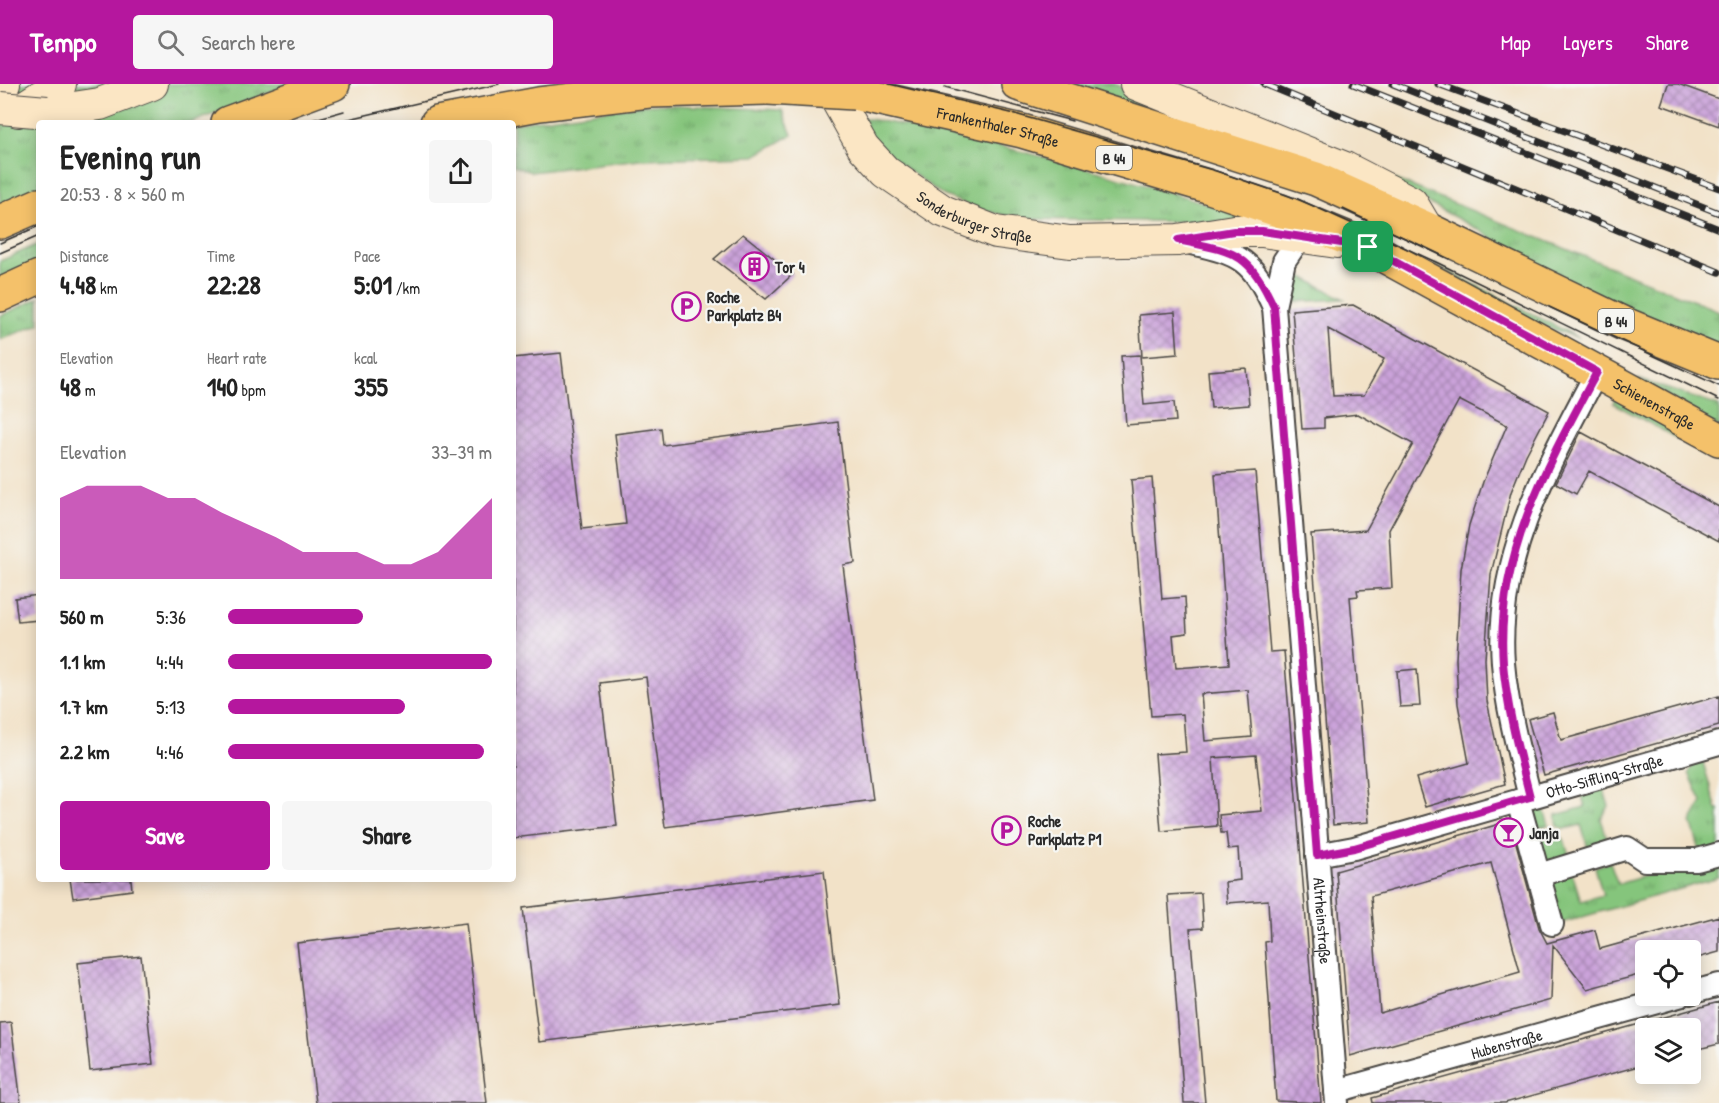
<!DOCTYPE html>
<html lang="en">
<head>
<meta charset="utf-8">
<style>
	body { margin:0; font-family:"Patrick Hand",sans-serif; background:#f6f6f6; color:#222; height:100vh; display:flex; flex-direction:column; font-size:22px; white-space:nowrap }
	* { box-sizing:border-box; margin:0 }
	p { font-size:20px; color:#767676 }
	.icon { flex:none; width:33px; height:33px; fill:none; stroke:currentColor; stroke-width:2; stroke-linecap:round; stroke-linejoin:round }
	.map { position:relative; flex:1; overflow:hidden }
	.details { position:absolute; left:36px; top:36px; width:480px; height:762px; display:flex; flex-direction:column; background:#fff; border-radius:6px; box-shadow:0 3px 15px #0003 }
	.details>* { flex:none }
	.tools { position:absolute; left:1635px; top:856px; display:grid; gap:12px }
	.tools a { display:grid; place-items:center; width:66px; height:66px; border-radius:6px; background:#fff; box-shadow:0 3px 15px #0003; font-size:30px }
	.pin { position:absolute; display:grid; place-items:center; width:51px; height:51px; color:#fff; margin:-26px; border-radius:12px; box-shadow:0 3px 9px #0006 }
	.round { display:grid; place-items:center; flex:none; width:63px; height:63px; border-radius:6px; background:#f6f6f6 }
	.head { display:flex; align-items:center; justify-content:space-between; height:102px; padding:0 24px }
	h1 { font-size:33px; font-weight:700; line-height:45px }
	.figures { display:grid; grid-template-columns:repeat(3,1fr); gap:9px; height:102px; padding:6px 24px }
	.figures div { display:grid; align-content:center }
	.figures b { font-size:26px; font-weight:700 }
	.figures small { font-size:16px; font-weight:400 }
	.figures p { font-size:16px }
	.chart { height:168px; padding:12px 24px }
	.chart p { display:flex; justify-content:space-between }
	.chart svg { width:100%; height:108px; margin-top:6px; fill:#b5179e; opacity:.7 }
	.primary-button { display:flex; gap:12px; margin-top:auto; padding:12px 24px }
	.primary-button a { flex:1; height:69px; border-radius:6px; background:#b5179e; color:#fff; font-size:24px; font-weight:700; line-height:69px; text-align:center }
	.primary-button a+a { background:#f6f6f6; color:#222 }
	ul { padding:0 24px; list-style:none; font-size:20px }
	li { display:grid; grid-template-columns:96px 72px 1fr; align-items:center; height:45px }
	li i { height:15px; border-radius:8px; background:#b5179e }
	header { display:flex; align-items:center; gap:36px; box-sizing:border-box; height:84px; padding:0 30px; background:#b5179e; color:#fff }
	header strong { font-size:28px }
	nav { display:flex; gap:33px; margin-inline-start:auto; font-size:21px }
	.search { width:420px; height:54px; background:#f6f6f6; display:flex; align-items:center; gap:15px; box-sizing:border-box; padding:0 21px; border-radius:6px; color:#767676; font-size:22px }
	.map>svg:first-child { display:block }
	.grass { fill:url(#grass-tufts); stroke:#587854; stroke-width:1.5 }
	.building { fill:url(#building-cross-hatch); fill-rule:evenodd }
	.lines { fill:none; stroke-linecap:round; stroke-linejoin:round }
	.street-casing { stroke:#494643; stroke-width:26 }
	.secondary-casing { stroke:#494643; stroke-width:34 }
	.primary-casing { stroke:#494643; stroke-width:36 }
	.street { stroke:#fff; stroke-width:22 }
	.secondary { stroke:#fbe6c4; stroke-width:32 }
	.primary { stroke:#f4c16b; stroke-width:33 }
	.tram { stroke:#2b2b2b; stroke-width:1.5 }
	.rail-casing { stroke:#2b2b2b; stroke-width:7 }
	.rail { stroke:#f6f6f2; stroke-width:4.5; stroke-dasharray:14; stroke-linecap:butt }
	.secondary-bridge-casing { stroke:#494643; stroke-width:34; stroke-linecap:butt }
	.primary-bridge-casing { stroke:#494643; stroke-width:36; stroke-linecap:butt }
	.secondary-bridge { stroke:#fbe6c4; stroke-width:32 }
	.primary-bridge { stroke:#f4c16b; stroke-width:33 }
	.route-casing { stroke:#fff; stroke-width:12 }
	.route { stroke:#b5179e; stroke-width:8 }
	.labels { text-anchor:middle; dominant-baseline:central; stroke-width:4.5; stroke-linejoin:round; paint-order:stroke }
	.shield { fill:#f6f6f2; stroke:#686867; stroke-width:1.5 }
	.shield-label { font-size:15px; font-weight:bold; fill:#2b2b2b }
	.street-label { font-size:16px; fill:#2b2b2b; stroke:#f6f6f2 }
	.poi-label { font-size:16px; font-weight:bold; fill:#2b2b2b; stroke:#f6f6f2; text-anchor:start }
</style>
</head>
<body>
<header>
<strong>Tempo</strong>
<div class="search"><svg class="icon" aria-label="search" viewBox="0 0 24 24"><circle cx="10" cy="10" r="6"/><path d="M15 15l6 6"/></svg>Search here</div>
<nav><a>Map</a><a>Layers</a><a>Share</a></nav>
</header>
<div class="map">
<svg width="1719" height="1019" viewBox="0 0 1719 1019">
	<defs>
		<pattern id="grass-tufts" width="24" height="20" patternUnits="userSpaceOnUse" patternTransform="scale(1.5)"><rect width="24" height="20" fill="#85c57c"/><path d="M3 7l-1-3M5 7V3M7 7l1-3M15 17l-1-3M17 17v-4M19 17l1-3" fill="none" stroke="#6da066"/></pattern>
		<pattern id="building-cross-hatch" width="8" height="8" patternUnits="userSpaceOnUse" patternTransform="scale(1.5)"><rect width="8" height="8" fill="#cba3da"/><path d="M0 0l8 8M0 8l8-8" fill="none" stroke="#a585b1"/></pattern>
	</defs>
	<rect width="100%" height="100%" fill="#f6f6f2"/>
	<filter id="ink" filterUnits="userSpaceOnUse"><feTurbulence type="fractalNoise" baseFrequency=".0167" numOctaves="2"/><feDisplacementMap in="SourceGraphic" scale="12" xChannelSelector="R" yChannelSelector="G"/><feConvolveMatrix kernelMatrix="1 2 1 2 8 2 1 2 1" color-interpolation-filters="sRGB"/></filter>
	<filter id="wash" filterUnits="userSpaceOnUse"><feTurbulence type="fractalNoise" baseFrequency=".008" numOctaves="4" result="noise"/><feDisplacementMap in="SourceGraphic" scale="24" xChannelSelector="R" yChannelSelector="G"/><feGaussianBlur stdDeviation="1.35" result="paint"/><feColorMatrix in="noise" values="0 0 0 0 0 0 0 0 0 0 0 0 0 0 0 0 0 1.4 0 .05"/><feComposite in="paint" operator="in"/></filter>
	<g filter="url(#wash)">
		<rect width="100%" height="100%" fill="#f2e2c8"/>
		<path class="grass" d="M0,0H292L191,39H39V104L0,121V47L4,44L0,43Z
			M1062,0H1114L1302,73Z
			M651,20L782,26L792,51L755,72L640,75L531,88L513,82V39Z
			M858,33C999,57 1134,96 1269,139L1021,135L978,125L943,111L908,86L872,56Z
			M1394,95L1719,227V267L1554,195L1481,147L1392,100Z
			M39,160V183L0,202V177Z
			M1434,180L1579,254L1520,234Z
			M1295,189L1344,215L1294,218Z
			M39,214V240L0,256V232Z
			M1638,295L1719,322V344Z
			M1616,313L1719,369V378L1613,319Z
			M1702,675L1717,726L1719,725V765L1701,770L1691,738L1702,718L1689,689L1694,678Z
			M1599,703L1603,704L1609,722L1601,735L1610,763L1589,768L1581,741L1565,745L1558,742L1556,731L1585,723L1581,708Z
			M1542,719L1549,741L1534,745L1530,731L1534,722Z
			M1556,750L1564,755L1571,778L1545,785L1536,755Z
			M1719,777V794L1561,839L1547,792L1571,785L1581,817L1603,811L1595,783L1610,778L1618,800L1679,782Z"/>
		<g id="blocks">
			<path class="building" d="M1668,0H1678L1719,15V42L1661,21Z
				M743,150L793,190L766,215L714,175Z
				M1353,221L1549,327L1526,371L1511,408L1491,490L1485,575L1487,617L1505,700L1425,723L1416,694L1469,679L1458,620L1456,575L1461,485L1469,441L1483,398L1507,341L1459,316L1389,446L1392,504L1357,506L1358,512L1350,513L1369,738L1333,741L1311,450L1366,446L1413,360L1358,330L1324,334V344L1302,345L1292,226ZM1328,245L1384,275L1364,311L1333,312Z
				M1175,228L1178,270L1142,273L1139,231Z
				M561,269L582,445L626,440L615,350L661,344L663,361L838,338L855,479L843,481L873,716L665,743L646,593L600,599L617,742L513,754V274Z
				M1140,271L1144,321L1174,318L1176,337L1126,341L1121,272Z
				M1246,284L1249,321L1211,324L1208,287Z
				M1581,348L1719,423V457L1589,387L1576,410L1556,399Z
				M1255,387L1270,568L1284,567L1321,1019L1276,1017L1265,858L1270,857L1268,816L1227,819L1225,798L1240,796L1238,764L1228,765L1226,749H1221L1219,731L1262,727L1256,671L1213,674L1217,742L1161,747L1155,670L1186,668L1183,630L1151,632L1131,396L1152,394L1162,515L1185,513L1187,549L1173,551L1176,584L1229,580L1215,390ZM1248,606L1252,653L1205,657L1201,610Z
				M39,511V536L18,538L15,514Z
				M1417,585L1420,622L1400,623L1397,587Z
				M1719,612V642L1544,691L1528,635L1553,628L1561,656Z
				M1510,737L1539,844L1547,859L1595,846L1600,865L1719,832V868L1690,876V867H1646V889L1587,905L1553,861L1551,916L1350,972L1336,787ZM1491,779L1520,888L1380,929L1371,812Z
				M824,787L840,921L539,958L523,824Z
				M70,795H131L132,806L73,814Z
				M1201,809L1203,844L1190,845L1205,1019H1184L1168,811Z
				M466,839L487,1019H316L297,859Z
				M141,872L153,980L90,987L78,879Z
				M1719,918V960L1690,967V945H1646V980L1505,1019H1373L1372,1014Z
				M11,938L21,1019H0V939Z"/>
		</g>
	</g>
	<g filter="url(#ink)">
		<use href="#blocks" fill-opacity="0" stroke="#494643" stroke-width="1.5"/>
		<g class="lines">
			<defs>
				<g id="street">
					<path id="s1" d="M1301,152L1284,177L1274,223L1337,1019"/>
					<path d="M1191,159C1241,170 1252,176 1274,223"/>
					<path d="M1530,713C1519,669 1507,625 1503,579C1495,472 1549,379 1597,288"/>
					<path d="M1518,717L1552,840"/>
					<path id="s2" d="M1317,771L1354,764L1719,659"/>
					<path d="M1539,791L1627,764L1645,776H1697L1719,770"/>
					<path d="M1690,909L1719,901"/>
					<path id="s3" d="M1336,1007L1679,912"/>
				</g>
				<g id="secondary">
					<path id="s4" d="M828,0L863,63L886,88L943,127L996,148L1070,158L1178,156L1234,147H1262L1337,158"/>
					<path d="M1136,0L1345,84L1411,118L1427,145"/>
					<path d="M0,3L4,0"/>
					<path d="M18,27L60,0"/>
					<path d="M47,28L100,20L152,0"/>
				</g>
				<g id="primary">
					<path d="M1018,0L1316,95L1427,145L1622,239L1719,279"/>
					<path id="s5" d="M854,9L1022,47L1207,102L1278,126L1368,163L1719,355"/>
					<path d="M228,39L333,0"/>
					<path d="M437,39L539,20L649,7L768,4"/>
					<path d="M0,138L39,121"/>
					<path d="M0,211L39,193"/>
				</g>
			</defs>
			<use href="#street" class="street-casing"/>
			<use href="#secondary" class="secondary-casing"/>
			<use href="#primary" class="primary-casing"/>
			<use href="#street" class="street"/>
			<use href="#secondary" class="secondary"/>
			<use href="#primary" class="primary"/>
			<path class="tram" d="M889,0L1015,30L1216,87L1298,115L1438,179L1719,316
				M945,3L1072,37
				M301,39L344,27
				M332,39L499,0
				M1343,125L1449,175
				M0,159L39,142
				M0,169L39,152
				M1549,223L1719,302"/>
			<defs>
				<path id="rail" d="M1264,0L1719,188
					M1353,0L1719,145
					M1393,0L1719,129
					M1438,0L1719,104"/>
			</defs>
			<use href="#rail" class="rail-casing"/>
			<use href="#rail" class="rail"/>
			<defs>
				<path id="secondary-bridge" d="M0,24L47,28"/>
				<path id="primary-bridge" d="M768,4L854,9"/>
			</defs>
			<use href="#secondary-bridge" class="secondary-bridge-casing"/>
			<use href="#primary-bridge" class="primary-bridge-casing"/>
			<use href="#secondary-bridge" class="secondary-bridge"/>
			<use href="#primary-bridge" class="primary-bridge"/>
		</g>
	</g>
	<g class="lines" filter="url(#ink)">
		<defs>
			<path id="route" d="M1234,147H1262L1368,163L1597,288C1548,379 1495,472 1503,579C1507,625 1519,669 1530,713L1354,764L1317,771L1274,223C1248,167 1235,168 1178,156Z"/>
		</defs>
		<use href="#route" class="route-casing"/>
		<use href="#route" class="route"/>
	</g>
	<defs>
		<symbol id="building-ring" viewBox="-11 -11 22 22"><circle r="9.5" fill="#f6f6f2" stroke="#b5179e" stroke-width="1.5"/><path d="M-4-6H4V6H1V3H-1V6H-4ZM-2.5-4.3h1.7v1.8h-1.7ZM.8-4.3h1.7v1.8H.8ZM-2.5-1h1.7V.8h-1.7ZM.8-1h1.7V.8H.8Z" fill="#b5179e"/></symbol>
		<symbol id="parking-ring" viewBox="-11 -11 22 22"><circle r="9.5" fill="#f6f6f2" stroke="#b5179e" stroke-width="1.5"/><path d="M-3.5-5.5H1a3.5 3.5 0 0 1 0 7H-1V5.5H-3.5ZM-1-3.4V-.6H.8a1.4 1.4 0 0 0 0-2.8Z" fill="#b5179e"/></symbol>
		<symbol id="bar-ring" viewBox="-11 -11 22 22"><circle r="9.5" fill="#f6f6f2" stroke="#b5179e" stroke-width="1.5"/><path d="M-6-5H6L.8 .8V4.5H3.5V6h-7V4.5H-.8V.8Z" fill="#b5179e"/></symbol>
	</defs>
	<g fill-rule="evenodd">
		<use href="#building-ring" x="738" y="166" width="33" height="33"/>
		<use href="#parking-ring" x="670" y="206" width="33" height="33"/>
		<use href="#parking-ring" x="990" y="730" width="33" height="33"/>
		<use href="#bar-ring" x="1492" y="732" width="33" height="33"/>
	</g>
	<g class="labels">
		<g class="shield">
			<rect x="1096" y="62" width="36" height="24" rx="4.5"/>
			<rect x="1598" y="225" width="36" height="24" rx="4.5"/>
		</g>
		<g class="shield-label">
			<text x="1114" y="74">B 44</text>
			<text x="1616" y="237">B 44</text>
		</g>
		<g class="street-label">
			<text stroke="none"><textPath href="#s5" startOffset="148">Frankenthaler Straße</textPath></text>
			<text stroke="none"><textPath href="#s4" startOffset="207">Sonderburger Straße</textPath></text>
			<text stroke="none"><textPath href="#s5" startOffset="864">Schienenstraße</textPath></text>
			<text stroke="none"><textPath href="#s2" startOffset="298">Otto-Siffling-Straße</textPath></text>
			<text stroke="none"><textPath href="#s1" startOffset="693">Altrheinstraße</textPath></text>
			<text stroke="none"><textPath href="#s3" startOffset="177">Hubenstraße</textPath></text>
		</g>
		<g class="poi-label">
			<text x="775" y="183">Tor 4</text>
			<text x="707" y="213">Roche<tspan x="707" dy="18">Parkplatz B4</tspan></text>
			<text x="1028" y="737">Roche<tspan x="1028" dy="18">Parkplatz P1</tspan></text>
			<text x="1529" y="749">Janja</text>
		</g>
	</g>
</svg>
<div class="tools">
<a><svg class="icon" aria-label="locate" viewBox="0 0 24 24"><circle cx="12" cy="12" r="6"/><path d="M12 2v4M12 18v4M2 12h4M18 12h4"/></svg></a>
<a><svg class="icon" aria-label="layers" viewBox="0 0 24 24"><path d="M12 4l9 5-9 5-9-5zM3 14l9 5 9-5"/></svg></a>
</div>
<div class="pin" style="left:1368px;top:163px;background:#1e9e55"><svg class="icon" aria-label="arrive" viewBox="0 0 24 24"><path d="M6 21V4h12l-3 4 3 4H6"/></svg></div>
<section class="details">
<div class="head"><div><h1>Evening run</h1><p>20:53 · 8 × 560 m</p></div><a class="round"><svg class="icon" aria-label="share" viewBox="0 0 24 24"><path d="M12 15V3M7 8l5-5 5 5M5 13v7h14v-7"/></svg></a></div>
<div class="figures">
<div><p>Distance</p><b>4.48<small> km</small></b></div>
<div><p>Time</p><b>22:28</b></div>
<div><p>Pace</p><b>5:01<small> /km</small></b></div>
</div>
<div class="figures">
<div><p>Elevation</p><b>48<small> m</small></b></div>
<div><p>Heart rate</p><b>140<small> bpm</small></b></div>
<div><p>kcal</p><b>355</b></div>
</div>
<div class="chart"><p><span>Elevation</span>33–39 m</p>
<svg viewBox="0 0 160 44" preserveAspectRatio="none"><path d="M0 44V11L10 6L20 6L30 6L40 11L50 11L60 17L70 22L80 27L90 33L100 33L110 33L120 38L130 38L140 33L150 22L160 11V44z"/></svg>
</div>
<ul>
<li><b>560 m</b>5:36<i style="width:51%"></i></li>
<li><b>1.1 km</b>4:44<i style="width:100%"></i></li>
<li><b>1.7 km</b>5:13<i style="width:67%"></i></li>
<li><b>2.2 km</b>4:46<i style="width:97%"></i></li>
</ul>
<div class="primary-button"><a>Save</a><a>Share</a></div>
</section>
</div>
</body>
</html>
